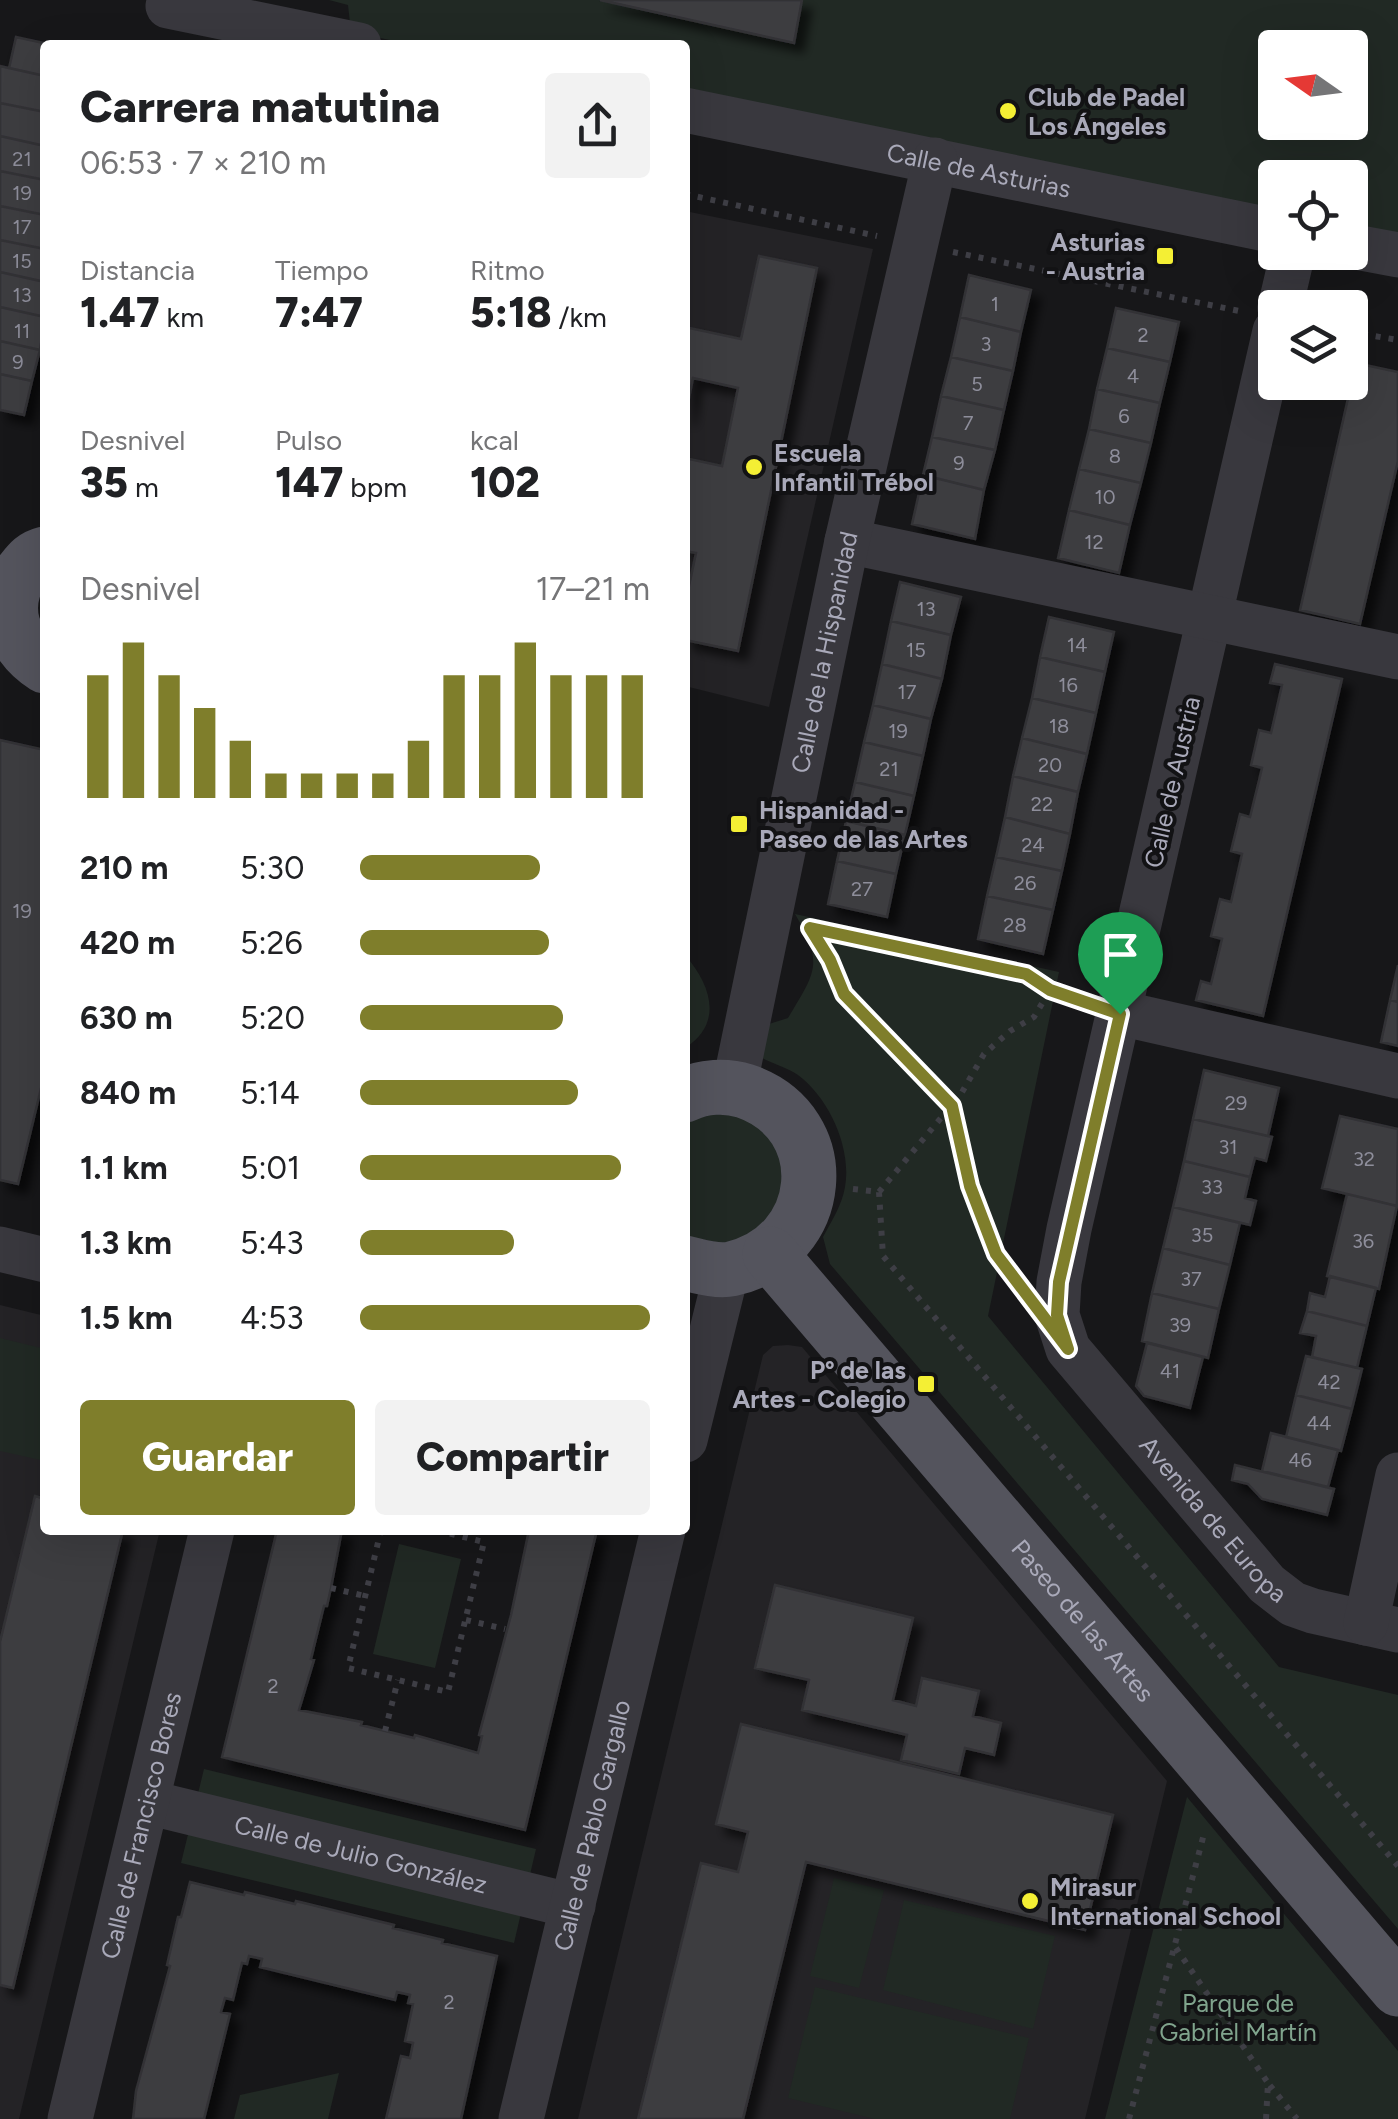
<!DOCTYPE html>
<html lang="es">
<head>
<meta charset="utf-8">
<style>
	body { margin:0; font-family:Figtree,sans-serif; background:#f2f2f2; color:#202124; height:100vh; display:flex; flex-direction:column; font-size:38px; white-space:nowrap }
	* { box-sizing:border-box; margin:0 }
	p { font-size:32px; color:#757577 }
	.icon { flex:none; width:55px; height:55px; fill:none; stroke:currentColor; stroke-width:2; stroke-linecap:round; stroke-linejoin:round }
	.map { position:relative; flex:1; overflow:hidden }
	.panel { position:absolute; left:40px; top:40px; width:650px; height:1495px; display:flex; flex-direction:column; background:#fff; border-radius:10px; box-shadow:0 10px 40px #0002 }
	.panel>* { flex:none }
	.needle { width:65px; rotate:284deg }
	.tools { position:absolute; left:1258px; top:30px; display:grid; gap:20px }
	.tools a { display:grid; place-items:center; width:110px; height:110px; border-radius:10px; background:#fff; box-shadow:0 10px 40px #0002; font-size:50px }
	.pin { position:absolute; display:grid; place-items:center; width:85px; height:85px; color:#fff; margin:-102px -42px; border-radius:50% 50% 50% 0; rotate:-45deg; box-shadow:0 0 10px #0007 }
	.pin .icon { rotate:45deg }
	.round { display:grid; place-items:center; flex:none; width:105px; height:105px; border-radius:10px; background:#f2f2f2 }
	.headline { display:flex; align-items:center; justify-content:space-between; height:170px; padding:0 40px }
	h1 { font-size:45px; font-weight:800; line-height:75px }
	.stats { display:grid; grid-template-columns:repeat(3,1fr); gap:15px; height:170px; padding:10px 40px }
	.stats div { display:grid; align-content:center }
	.stats b { font-size:42px; font-weight:800 }
	.stats small { font-size:28px; font-weight:400 }
	.stats p { font-size:28px }
	.chart { height:280px; padding:20px 40px }
	.chart p { display:flex; justify-content:space-between }
	.chart svg { width:100%; height:180px; margin-top:10px; stroke:#7f7e2b; stroke-width:6 }
	.action { display:flex; gap:20px; margin-top:auto; padding:20px 40px }
	.action a { flex:1; height:115px; border-radius:10px; background:#7f7e2b; color:#fff; font-size:40px; font-weight:800; line-height:115px; text-align:center }
	.action a+a { background:#f2f2f2; color:#202124 }
	ul { padding:0 40px; list-style:none; font-size:32px }
	li { display:grid; grid-template-columns:160px 120px 1fr; align-items:center; height:75px }
	li i { height:25px; border-radius:12px; background:#7f7e2b }
	.map>svg:first-child { display:block }
	.built { fill:#242326 }
	.green { fill:#212924; fill-rule:evenodd }
	.building { fill:#3d3c41; stroke:#323135; stroke-width:2.5; filter:url(#shadow) }
	.lines { fill:none; stroke-linecap:round; stroke-linejoin:round }
	.path { stroke:#3e3e45; stroke-width:6; stroke-dasharray:5 8; stroke-linecap:butt }
	.minor { stroke:#39383e; stroke-width:45 }
	.major { stroke:#54545d; stroke-width:55 }
	.route-casing { stroke:#fff; stroke-width:20 }
	.route { stroke:#7f7e2b; stroke-width:12 }
	.poi-dot { fill:#f4ef34; stroke:#121214; stroke-width:4 }
	.labels { text-anchor:middle; dominant-baseline:central; stroke-width:8; stroke-linejoin:round; paint-order:stroke }
	.number-label { font-size:20px; fill:#8e8e9b }
	.poi-label { font-size:25px; font-weight:bold; fill:#a9a9b9; stroke:#121214; text-anchor:start }
	.street-label { font-size:25px; fill:#a9a9b9; stroke:#121214 }
	.park-label { font-size:25px; fill:#80a48d; stroke:#121214 }
</style>
</head>
<body>
<div class="map">
<svg width="1398" height="2119" viewBox="0 0 1398 2119">
	<defs>
		<filter id="shadow"><feDropShadow dx="9" dy="9" stdDeviation="5" flood-color="#0009"/></filter>
	</defs>
	<rect width="100%" height="100%" fill="#171719"/>
	<path class="built" d="M685,211L873,249L769,707L685,686Z
		M0,1305L45,1316V1530H160L19,2119H0Z
		M788,1345L802,1347L1167,1781L1085,2119H578L763,1355L773,1346Z"/>
	<path class="green" d="M329,0H1398V243L1350,234V178H1275V218L685,100V45H414L351,32L348,5ZM1275,48H1350V122H1275Z
		M795,914L1059,972L988,1316L1279,1667L1398,1695V1929L830,1264L823,1237C832,1220 842,1205 845,1187C852,1148 829,1098 798,1075C788,1068 774,1064 762,1058L769,1024L788,1018C816,971 824,964 795,914Z
		M685,955C711,985 724,1023 685,1048Z
		M718,1106L779,1135L787,1203L735,1246L685,1236V1117Z
		M0,1338L45,1349V1461L0,1451Z
		M399,1544L461,1559L435,1668L373,1654Z
		M204,1769L536,1849L514,1943L181,1863Z
		M1187,1797L1398,2051V2119H1105Z
		M834,1878L884,1890L859,1988L810,1976Z
		M904,1900L1055,1936L1033,2029L883,1990Z
		M815,1987L1029,2038L1010,2119H875L788,2098Z
		M339,2073L328,2119H234L240,2095Z"/>
	<path class="building" d="M600,0H802L794,43Z
		M16,37L53,45H45V76L9,68Z
		M0,66L45,76V112L0,103Z
		M0,103L45,112V146L0,136Z
		M0,136L45,146V180L0,171Z
		M0,171L45,180V215L0,206Z
		M0,206L45,215V249L0,240Z
		M0,240L45,249V282L0,272Z
		M759,256L817,268L738,651L685,640V604L696,553L685,551V458L722,466L738,388L693,378L685,418V327L741,339Z
		M0,272L45,282V317L0,307Z
		M969,275L1031,290L1021,332L960,317Z
		M0,307L45,317L40,350L0,341Z
		M1116,308L1179,322L1170,362L1107,348Z
		M960,317L1021,332L1013,371L951,357Z
		M0,341L40,350L32,381L0,374Z
		M1107,348L1170,362L1160,403L1097,389Z
		M951,357L1013,371L1004,410L941,396Z
		M1356,363L1398,372V461L1360,624L1300,610Z
		M0,374L32,381L24,415L0,410Z
		M1097,389L1160,403L1151,443L1089,429Z
		M941,396L1004,410L995,450L932,437Z
		M1089,429L1151,443L1141,483L1079,469Z
		M932,437L995,450L984,490L923,475Z
		M1079,469L1141,483L1130,525L1069,510Z
		M923,475L984,490L975,539L912,524Z
		M1069,510L1130,525L1119,573L1058,558Z
		M900,582L961,597L951,635L891,621Z
		M1049,617L1114,632L1105,672L1040,657Z
		M891,621L951,635L942,679L882,664Z
		M1040,657L1105,672L1096,713L1032,698Z
		M882,664L942,679L931,719L873,705Z
		M1275,664L1342,679L1263,1016L1196,1000L1201,981L1211,984L1222,939L1211,936L1220,899L1231,902L1242,854L1231,851L1240,814L1250,817L1262,768L1251,765L1259,730L1271,733L1282,685L1270,683Z
		M1032,698L1096,713L1087,754L1022,738Z
		M873,705L931,719L923,756L864,742Z
		M1022,738L1087,754L1078,792L1013,776Z
		M0,740L45,750V1072L18,1184L0,1180Z
		M864,742L923,756L914,796L855,782Z
		M1013,776L1078,792L1070,834L1005,817Z
		M855,782L914,796L905,835L846,821Z
		M1005,817L1070,834L1062,871L996,857Z
		M846,821L905,835L896,874L837,861Z
		M996,857L1062,871L1053,910L987,896Z
		M837,861L896,874L887,917L828,904Z
		M987,896L1053,910L1043,954L978,939Z
		M1398,965V1002L1390,1000Z
		M1390,1000L1398,1002V1046L1381,1042Z
		M1204,1070L1279,1088L1268,1136L1193,1119Z
		M1340,1116L1398,1129L1397,1206L1322,1188Z
		M1193,1119L1272,1137L1266,1161L1255,1158L1250,1177L1184,1161Z
		M1184,1161L1250,1177L1245,1198L1256,1201L1250,1225L1173,1207Z
		M1347,1194L1397,1206L1379,1289L1327,1276Z
		M1173,1207L1240,1223L1230,1265L1163,1248Z
		M1163,1248L1230,1265L1219,1309L1152,1293Z
		M1330,1276L1376,1288L1367,1326L1307,1311L1310,1293L1325,1297Z
		M1152,1293L1219,1309L1208,1358L1142,1341Z
		M1307,1311L1367,1326L1357,1368L1312,1357L1316,1336L1300,1333Z
		M1147,1343L1203,1357L1190,1408L1144,1396L1136,1386Z
		M1306,1356L1362,1369L1352,1409L1296,1395Z
		M1296,1395L1352,1409L1341,1451L1286,1437Z
		M1271,1433L1338,1450L1328,1487L1262,1471Z
		M1235,1465L1334,1489L1327,1515L1262,1499L1248,1484L1232,1480Z
		M35,1496L45,1499V1530H123L13,1988L0,1985V1642Z
		M277,1530H342L331,1588L327,1606H324L311,1659L314,1660L299,1710L362,1722L361,1725L414,1738L415,1735L478,1753L482,1736L479,1735L511,1615L529,1530H597L525,1830L222,1757Z
		M775,1585L913,1618L893,1700L916,1706L922,1678L979,1691L973,1716L1001,1723L994,1755L965,1748L959,1774L901,1760L907,1735L802,1710L809,1680L755,1668Z
		M741,1724L1113,1815L1085,1930L806,1862L743,2119H638L701,1863L738,1872L748,1832L716,1824Z
		M190,1882L244,1895L245,1892L295,1904L296,1901L394,1925L393,1928L443,1940L442,1943L497,1956L461,2119H386L401,2056L410,2058L413,2043L405,2041L413,2004L408,2003L410,1995L397,1992L395,2000L260,1967L262,1959L249,1956L247,1964L242,1963L233,2000L225,1998L221,2012L230,2014L204,2119H133L136,2091L170,1966L167,1965L178,1917H181Z"/>
	<g class="lines">
		<path class="path" d="M685,194L877,236
			M953,252L1244,312
			M1350,332L1398,340
			M808,928L1026,973L1050,990L1084,1002
			M810,928L830,960L843,994L952,1106L970,1187L996,1255L1019,1284
			M853,1189L879,1192L883,1256L1398,1866
			M879,1192L961,1094L984,1054L1010,1031L1034,1017L1050,990
			M381,1530L348,1668L448,1692L484,1542L435,1530
			M331,1588L365,1596
			M466,1620L505,1629
			M385,1731L398,1680
			M1176,1948L1268,2083
			M1129,2119L1205,1830
			M1266,2119L1268,2083L1297,2119"/>
		<g class="minor">
			<path d="M168,6L359,45"/>
			<path id="s1" d="M685,110L1275,231"/>
			<path d="M1350,246L1398,255"/>
			<path d="M1280,308L1293,252"/>
			<path id="s2" d="M1275,331L1069,1229L1059,1282L1057,1315L1068,1349L1267,1584L1293,1604L1313,1611L1398,1630"/>
			<path d="M847,541L1398,657"/>
			<path d="M1120,1013L1398,1076"/>
			<path id="s3" d="M734,1088L847,541L935,160"/>
			<path d="M0,1249L45,1260"/>
			<path d="M685,1440L727,1270"/>
			<path d="M1366,1623L1398,1475"/>
			<path id="s4" d="M147,1802L573,1906"/>
			<path id="s5" d="M70,2119L212,1530"/>
			<path id="s6" d="M521,2119L663,1530"/>
		</g>
		<g class="major">
			<path d="M45,554C33,557 29,563 21,573C0,607 12,645 45,666"/>
			<path d="M685,1095C703,1086 726,1085 745,1091C838,1123 826,1248 731,1269C717,1272 698,1266 685,1263"/>
			<path id="s7" d="M770,1254L1398,1989"/>
		</g>
	</g>
	<g class="lines">
		<defs>
			<path id="route" d="M810,928L1026,974L1050,990L1120,1014L1059,1282L1057,1315L1068,1349L996,1254L970,1186L952,1106L844,994L830,960Z"/>
		</defs>
		<use href="#route" class="route-casing"/>
		<use href="#route" class="route"/>
	</g>
	<g class="poi-dot">
		<circle cx="1008" cy="111" r="10"/>
		<rect x="1155" y="246" width="20" height="20" rx="5"/>
		<circle cx="754" cy="467" r="10"/>
		<rect x="729" y="814" width="20" height="20" rx="5"/>
		<rect x="916" y="1374" width="20" height="20" rx="5"/>
		<circle cx="1030" cy="1901" r="10"/>
	</g>
	<g class="labels">
		<g class="number-label">
			<text x="22" y="159">21</text>
			<text x="22" y="193">19</text>
			<text x="22" y="227">17</text>
			<text x="22" y="261">15</text>
			<text x="22" y="295">13</text>
			<text x="995" y="304">1</text>
			<text x="22" y="331">11</text>
			<text x="1143" y="335">2</text>
			<text x="986" y="344">3</text>
			<text x="18" y="362">9</text>
			<text x="1133" y="376">4</text>
			<text x="977" y="384">5</text>
			<text x="1124" y="416">6</text>
			<text x="968" y="423">7</text>
			<text x="1115" y="456">8</text>
			<text x="959" y="463">9</text>
			<text x="1105" y="497">10</text>
			<text x="1094" y="542">12</text>
			<text x="926" y="609">13</text>
			<text x="1077" y="645">14</text>
			<text x="916" y="650">15</text>
			<text x="1068" y="685">16</text>
			<text x="907" y="692">17</text>
			<text x="1059" y="726">18</text>
			<text x="898" y="731">19</text>
			<text x="1050" y="765">20</text>
			<text x="889" y="769">21</text>
			<text x="1042" y="804">22</text>
			<text x="1033" y="845">24</text>
			<text x="1025" y="883">26</text>
			<text x="862" y="889">27</text>
			<text x="22" y="911">19</text>
			<text x="1015" y="925">28</text>
			<text x="1236" y="1103">29</text>
			<text x="1228" y="1147">31</text>
			<text x="1364" y="1159">32</text>
			<text x="1212" y="1187">33</text>
			<text x="1202" y="1235">35</text>
			<text x="1363" y="1241">36</text>
			<text x="1191" y="1279">37</text>
			<text x="1180" y="1325">39</text>
			<text x="1170" y="1371">41</text>
			<text x="1329" y="1382">42</text>
			<text x="1319" y="1423">44</text>
			<text x="1300" y="1460">46</text>
			<text x="273" y="1686">2</text>
			<text x="449" y="2002">2</text>
		</g>
		<g class="poi-label">
			<text x="1028" y="97">Club de Padel<tspan x="1028" dy="29">Los Ángeles</tspan></text>
			<text x="1145" y="242" text-anchor="end">Asturias<tspan x="1145" dy="29">- Austria</tspan></text>
			<text x="774" y="453">Escuela<tspan x="774" dy="29">Infantil Trébol</tspan></text>
			<text x="759" y="810">Hispanidad -<tspan x="759" dy="29">Paseo de las Artes</tspan></text>
			<text x="906" y="1370" text-anchor="end">Pº de las<tspan x="906" dy="29">Artes - Colegio</tspan></text>
			<text x="1050" y="1887">Mirasur<tspan x="1050" dy="29">International School</tspan></text>
		</g>
		<g class="street-label">
			<text stroke="none"><textPath href="#s1" startOffset="300">Calle de Asturias</textPath></text>
			<text stroke="none"><textPath href="#s3" startOffset="445">Calle de la Hispanidad</textPath></text>
			<text transform="translate(1172 782) rotate(-77)">Calle de Austria</text>
			<text stroke="none"><textPath href="#s2" startOffset="1268">Avenida de Europa</textPath></text>
			<text stroke="none"><textPath href="#s7" startOffset="482">Paseo de las Artes</textPath></text>
			<text stroke="none"><textPath href="#s5" startOffset="302">Calle de Francisco Bores</textPath></text>
			<text stroke="none"><textPath href="#s6" startOffset="302">Calle de Pablo Gargallo</textPath></text>
			<text stroke="none"><textPath href="#s4" startOffset="220">Calle de Julio González</textPath></text>
		</g>
		<g class="park-label">
			<text x="1238" y="2003">Parque de<tspan x="1238" dy="29">Gabriel Martín</tspan></text>
		</g>
	</g>
</svg>
<div class="tools">
<a><svg class="needle" viewBox="-14 -14 28 28"><path d="M0-13l5 13h-10z" fill="#e53935"/><path d="M0 13l5-13h-10z" fill="#757577"/></svg></a>
<a><svg class="icon" aria-label="locate" viewBox="0 0 24 24"><circle cx="12" cy="12" r="6"/><path d="M12 2v4M12 18v4M2 12h4M18 12h4"/></svg></a>
<a><svg class="icon" aria-label="layers" viewBox="0 0 24 24"><path d="M12 4l9 5-9 5-9-5zM3 14l9 5 9-5"/></svg></a>
</div>
<div class="pin" style="left:1120px;top:1014px;background:#1e9e55"><svg class="icon" aria-label="arrive" viewBox="0 0 24 24"><path d="M6 21V4h12l-3 4 3 4H6"/></svg></div>
<section class="panel">
<div class="headline"><div><h1>Carrera matutina</h1><p>06:53 · 7 × 210 m</p></div><a class="round"><svg class="icon" aria-label="share" viewBox="0 0 24 24"><path d="M12 15V3M7 8l5-5 5 5M5 13v7h14v-7"/></svg></a></div>
<div class="stats">
<div><p>Distancia</p><b>1.47<small> km</small></b></div>
<div><p>Tiempo</p><b>7:47</b></div>
<div><p>Ritmo</p><b>5:18<small> /km</small></b></div>
</div>
<div class="stats">
<div><p>Desnivel</p><b>35<small> m</small></b></div>
<div><p>Pulso</p><b>147<small> bpm</small></b></div>
<div><p>kcal</p><b>102</b></div>
</div>
<div class="chart"><p><span>Desnivel</span>17–21 m</p>
<svg viewBox="0 0 160 44" preserveAspectRatio="none"><path d="M5 44V14M15 44V6M25 44V14M35 44V22M45 44V30M55 44V38M65 44V38M75 44V38M85 44V38M95 44V30M105 44V14M115 44V14M125 44V6M135 44V14M145 44V14M155 44V14"/></svg>
</div>
<ul>
<li><b>210 m</b>5:30<i style="width:62%"></i></li>
<li><b>420 m</b>5:26<i style="width:65%"></i></li>
<li><b>630 m</b>5:20<i style="width:70%"></i></li>
<li><b>840 m</b>5:14<i style="width:75%"></i></li>
<li><b>1.1 km</b>5:01<i style="width:90%"></i></li>
<li><b>1.3 km</b>5:43<i style="width:53%"></i></li>
<li><b>1.5 km</b>4:53<i style="width:100%"></i></li>
</ul>
<div class="action"><a>Guardar</a><a>Compartir</a></div>
</section>
</div>
</body>
</html>
